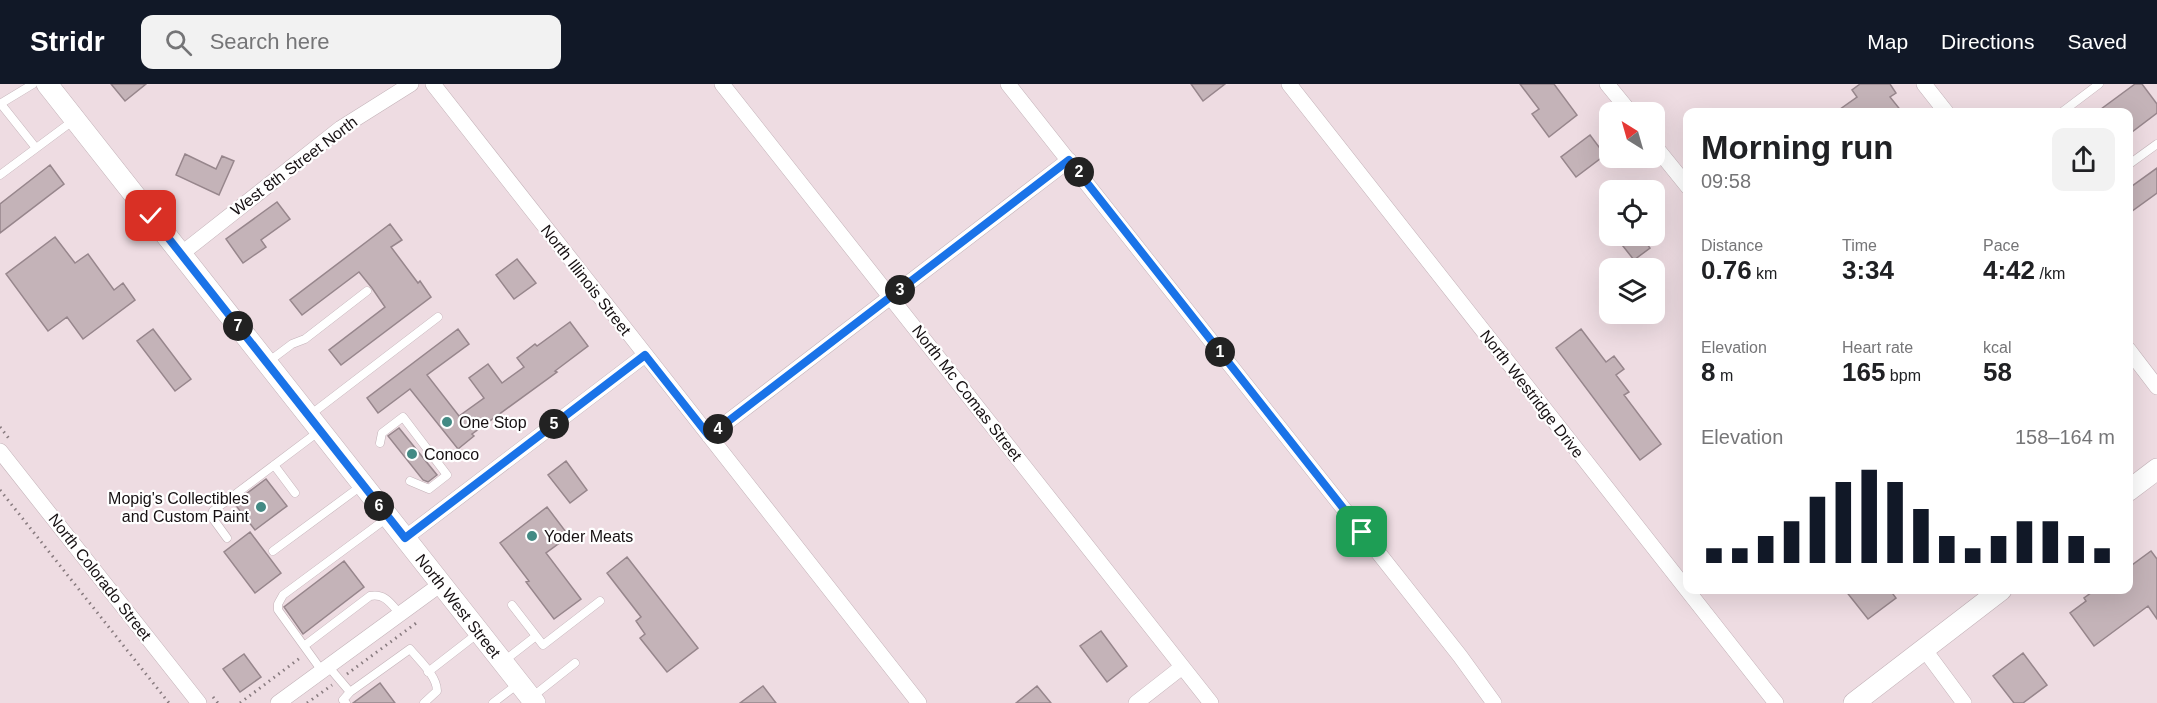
<!DOCTYPE html>
<html lang="en">
<head>
<meta charset="utf-8">
<style>
	body { margin:0; font-family:Helvetica,sans-serif; background:#f2f2f2; color:#202124; height:100vh; display:flex; flex-direction:column; font-size:22px; white-space:nowrap }
	* { box-sizing:border-box; margin:0 }
	p { font-size:20px; color:#757577 }
	.icon { flex:none; width:33px; height:33px; fill:none; stroke:currentColor; stroke-width:2; stroke-linecap:round; stroke-linejoin:round }
	.map { position:relative; flex:1; overflow:hidden }
	.drawer { position:absolute; left:1683px; top:24px; width:450px; height:486px; display:flex; flex-direction:column; background:#fff; border-radius:12px; box-shadow:0 6px 24px #0002 }
	.drawer>* { flex:none }
	.needle { width:39px; rotate:323deg }
	.fabs { position:absolute; left:1599px; top:18px; display:grid; gap:12px }
	.fabs a { display:grid; place-items:center; width:66px; height:66px; border-radius:12px; background:#fff; box-shadow:0 6px 24px #0002; font-size:30px }
	.pin { position:absolute; display:grid; place-items:center; width:51px; height:51px; color:#fff; margin:-26px; border-radius:12px; box-shadow:0 3px 9px #0006 }
	.km { position:absolute; width:30px; height:30px; margin:-15px; border-radius:50%; background:#222; color:#fff; font-size:16px; line-height:30px; text-align:center }
	.round { display:grid; place-items:center; flex:none; width:63px; height:63px; border-radius:12px; background:#f2f2f2 }
	.overview { display:flex; align-items:center; justify-content:space-between; height:102px; padding:0 18px }
	h1 { font-size:33px; font-weight:700; line-height:45px }
	.metrics { display:grid; grid-template-columns:repeat(3,1fr); gap:9px; height:102px; padding:6px 18px }
	.metrics div { display:grid; align-content:center }
	.metrics b { font-size:26px; font-weight:700 }
	.metrics small { font-size:16px; font-weight:400 }
	.metrics p { font-size:16px }
	.chart { height:168px; padding:12px 18px }
	.chart p { display:flex; justify-content:space-between }
	.chart svg { width:100%; height:108px; margin-top:6px; stroke:#111827; stroke-width:6 }
	header { display:flex; align-items:center; gap:36px; box-sizing:border-box; height:84px; padding:0 30px; background:#111827; color:#fff }
	header strong { font-size:28px }
	nav { display:flex; gap:33px; margin-inline-start:auto; font-size:21px }
	.search { width:420px; height:54px; background:#f2f2f2; display:flex; align-items:center; gap:15px; box-sizing:border-box; padding:0 21px; border-radius:12px; color:#757577; font-size:22px }
	.map>svg:first-child { display:block }
	.building { fill:#c4b3b8; stroke:#97868c; stroke-width:1.5 }
	.lines { fill:none; stroke-linecap:round; stroke-linejoin:round }
	.service-casing { stroke:#c3b2b8; stroke-width:9 }
	.minor-casing { stroke:#c3b2b8; stroke-width:16 }
	.secondary-casing { stroke:#c3b2b8; stroke-width:22 }
	.path { stroke:#877a7e; stroke-width:3; stroke-dasharray:1.5 4.5; stroke-linecap:butt }
	.service { stroke:#fff; stroke-width:8 }
	.minor { stroke:#fff; stroke-width:15 }
	.secondary { stroke:#fff; stroke-width:21 }
	.route-casing { stroke:#fff; stroke-width:12 }
	.route { stroke:#1a73e8; stroke-width:8 }
	.poi-dot { fill:#438a84; stroke:#fff; stroke-width:2 }
	.labels { text-anchor:middle; dominant-baseline:central; stroke-width:4.5; stroke-linejoin:round; paint-order:stroke }
	.street-label { font-size:16px; fill:#161012; stroke:#fff }
	.poi-label { font-size:16px; fill:#161012; stroke:#fff; text-anchor:start }
</style>
</head>
<body>
<header>
<strong>Stridr</strong>
<div class="search"><svg class="icon" aria-label="search" viewBox="0 0 24 24"><circle cx="10" cy="10" r="6"/><path d="M15 15l6 6"/></svg>Search here</div>
<nav><a>Map</a><a>Directions</a><a>Saved</a></nav>
</header>
<div class="map">
<svg width="2157" height="619" viewBox="0 0 2157 619">
	<rect width="100%" height="100%" fill="#eedce2"/>
	<path class="building" d="M111,0H146L125,17Z
		M1191,0H1225L1203,17Z
		M1520,0H1554L1577,31L1549,53L1532,30L1539,25Z
		M1860,0H1890L1896,9L1890,13L1902,28H1836L1857,13L1852,6Z
		M2135,0H2142L2157,20V29L2128,51V28H2097Z
		M1590,51L1605,71L1576,93L1561,73Z
		M185,70L216,85L222,72L234,77L219,111L176,91Z
		M50,81L64,100L0,149V120Z
		M2157,84V109L2128,130V105Z
		M277,118L290,135L261,156L266,163L243,179L226,155Z
		M390,140L402,156L391,163L418,199L420,197L431,213L341,281L329,266L385,223L372,204L359,188L302,231L290,216Z
		M1615,152H1641L1650,164L1634,176Z
		M55,153L75,179L88,170L114,206L123,199L135,216L83,255L67,233L48,247L6,190Z
		M517,175L536,199L514,215L496,191Z
		M570,238L588,262L555,287L557,288L472,350L474,352L458,365L410,305L378,329L367,314L458,245L469,260L427,291L459,332L484,314L469,294L488,280L502,299L524,283L517,274L535,260L537,262Z
		M153,245L191,295L175,307L137,257Z
		M1581,245L1606,278L1614,272L1624,285L1616,291L1629,308L1624,311L1661,360L1640,376L1556,264Z
		M399,344L437,391L428,398L423,396L388,352Z
		M566,377L587,406L570,419L548,391Z
		M266,395L287,422L255,446L234,419Z
		M547,423L569,452L546,469L581,515L554,535L526,498L529,497L500,459Z
		M250,448L281,489L255,509L224,468Z
		M2151,467L2157,475V535L2148,522L2094,562L2070,529L2086,517L2084,514L2095,506H2128V484Z
		M627,473L698,564L667,588L640,554L645,550L636,537L641,533L607,489Z
		M344,477L364,503L303,550L284,523Z
		M1845,506H1890L1896,514L1868,535Z
		M1101,547L1127,582L1107,598L1080,562Z
		M2023,569L2047,601L2023,619H2014L1993,592Z
		M244,570L261,593L240,608L223,585Z
		M380,599L395,619H353Z
		M763,602L776,619H740Z
		M1037,602L1051,619H1016Z"/>
	<g class="lines">
		<defs>
			<path id="service" d="M0,20L33,0
				M1,20L36,64
				M2062,28L2099,0
				M2128,81L2157,60
				M0,91L74,36
				M268,278L292,260L305,255L367,207
				M310,331L438,233
				M380,359L382,349L403,333L447,391L429,405L410,397
				M274,381L295,409
				M227,454L211,432L213,427L318,348
				M273,467L361,402
				M512,521L543,561L600,517
				M304,562L370,512C385,509 391,520 400,530
				M504,577L536,552
				M328,582L350,608
				M322,587L278,526V520L283,511L387,434
				M428,588L477,550
				M532,613L575,579
				M346,619L343,616L350,608L410,565C419,576 437,592 437,607L424,619
				M493,619L518,600"/>
			<path id="minor" d="M433,0L919,619
				M722,0L1211,619
				M1008,0L1460,572L1494,619
				M1289,0L1776,619
				M1607,0L1630,28
				M1924,0L1946,28
				M1654,61L1688,103
				M181,170L341,44L411,0
				M2128,265L2157,303
				M709,352L1069,76
				M0,367L199,619
				M405,454L645,271
				M1924,565L1964,619
				M278,619L441,500
				M1136,619L1182,583"/>
			<path id="secondary" d="M47,0L535,619
				M2128,407L2157,385
				M1854,619L2001,506"/>
		</defs>
		<use href="#service" class="service-casing"/>
		<use href="#minor" class="minor-casing"/>
		<use href="#secondary" class="secondary-casing"/>
		<path class="path" d="M0,343L10,356
			M0,406L169,619
			M347,590L419,537
			M213,613L218,619
			M240,619L300,574
			M307,619L332,601"/>
		<use href="#service" class="service"/>
		<use href="#minor" class="minor"/>
		<use href="#secondary" class="secondary"/>
	</g>
	<g class="lines">
		<defs>
			<path id="route" d="M151,132L405,454L645,271L709,352L1069,76L1362,448"/>
		</defs>
		<use href="#route" class="route-casing"/>
		<use href="#route" class="route"/>
	</g>
	<g class="poi-dot">
		<circle cx="447" cy="338" r="6"/>
		<circle cx="412" cy="370" r="6"/>
		<circle cx="261" cy="423" r="6"/>
		<circle cx="532" cy="452" r="6"/>
	</g>
	<g class="labels">
		<g class="street-label">
			<text transform="translate(294 82) rotate(-37)">West 8th Street North</text>
			<text transform="translate(586 196) rotate(52)">North Illinois Street</text>
			<text transform="translate(967 309) rotate(52)">North Mc Comas Street</text>
			<text transform="translate(1532 310) rotate(52)">North Westridge Drive</text>
			<text transform="translate(100 493) rotate(52)">North Colorado Street</text>
			<text transform="translate(458 522) rotate(52)">North West Street</text>
		</g>
		<g class="poi-label">
			<text x="459" y="338">One Stop</text>
			<text x="424" y="370">Conoco</text>
			<text x="249" y="414" text-anchor="end">Mopig's Collectibles<tspan x="249" dy="18">and Custom Paint</tspan></text>
			<text x="544" y="452">Yoder Meats</text>
		</g>
	</g>
</svg>
<div class="fabs">
<a><svg class="needle" viewBox="-14 -14 28 28"><path d="M0-13l5 13h-10z" fill="#e53935"/><path d="M0 13l5-13h-10z" fill="#757577"/></svg></a>
<a><svg class="icon" aria-label="locate" viewBox="0 0 24 24"><circle cx="12" cy="12" r="6"/><path d="M12 2v4M12 18v4M2 12h4M18 12h4"/></svg></a>
<a><svg class="icon" aria-label="layers" viewBox="0 0 24 24"><path d="M12 4l9 5-9 5-9-5zM3 14l9 5 9-5"/></svg></a>
</div>
<div class="pin" style="left:1362px;top:448px;background:#1e9e55"><svg class="icon" aria-label="arrive" viewBox="0 0 24 24"><path d="M6 21V4h12l-3 4 3 4H6"/></svg></div>
<div class="pin" style="left:151px;top:132px;background:#d93025"><svg class="icon" aria-label="check" viewBox="0 0 24 24"><path d="M5 12l5 5 9-10"/></svg></div>
<b class="km" style="left:1220px;top:268px">1</b>
<b class="km" style="left:1079px;top:88px">2</b>
<b class="km" style="left:900px;top:206px">3</b>
<b class="km" style="left:718px;top:345px">4</b>
<b class="km" style="left:554px;top:340px">5</b>
<b class="km" style="left:379px;top:422px">6</b>
<b class="km" style="left:238px;top:242px">7</b>
<section class="drawer">
<div class="overview"><div><h1>Morning run</h1><p>09:58</p></div><a class="round"><svg class="icon" aria-label="share" viewBox="0 0 24 24"><path d="M12 15V3M7 8l5-5 5 5M5 13v7h14v-7"/></svg></a></div>
<div class="metrics">
<div><p>Distance</p><b>0.76<small> km</small></b></div>
<div><p>Time</p><b>3:34</b></div>
<div><p>Pace</p><b>4:42<small> /km</small></b></div>
</div>
<div class="metrics">
<div><p>Elevation</p><b>8<small> m</small></b></div>
<div><p>Heart rate</p><b>165<small> bpm</small></b></div>
<div><p>kcal</p><b>58</b></div>
</div>
<div class="chart"><p><span>Elevation</span>158–164 m</p>
<svg viewBox="0 0 160 44" preserveAspectRatio="none"><path d="M5 44V38M15 44V38M25 44V33M35 44V27M45 44V17M55 44V11M65 44V6M75 44V11M85 44V22M95 44V33M105 44V38M115 44V33M125 44V27M135 44V27M145 44V33M155 44V38"/></svg>
</div>
</section>
</div>
</body>
</html>
